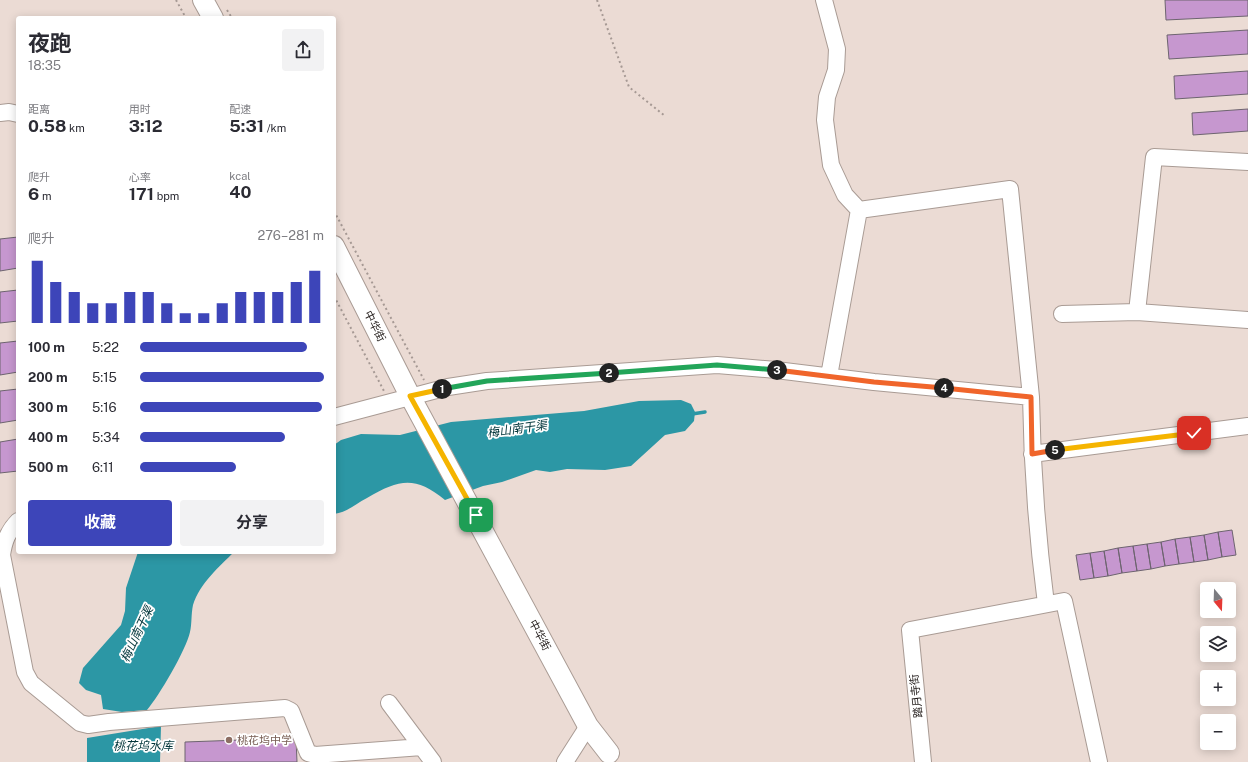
<!DOCTYPE html>
<html lang="zh">
<head>
<meta charset="utf-8">
<style>
	body { margin:0; font-family:"Public Sans","Noto Sans SC",sans-serif; background:#f2f2f3; color:#2b2b33; height:100vh; display:flex; flex-direction:column; font-size:15px; white-space:nowrap }
	* { box-sizing:border-box; margin:0 }
	p { font-size:13px; color:#7c7c81 }
	.icon { flex:none; width:22px; height:22px; fill:none; stroke:currentColor; stroke-width:2; stroke-linecap:round; stroke-linejoin:round }
	.map { position:relative; flex:1; overflow:hidden }
	.side { position:absolute; left:16px; top:16px; width:320px; height:538px; display:flex; flex-direction:column; background:#fff; border-radius:4px; box-shadow:0 2px 10px #0003 }
	.side>* { flex:none }
	.needle { width:26px; rotate:161deg }
	.tools { position:absolute; left:1200px; top:582px; display:grid; gap:8px }
	.tools a { display:grid; place-items:center; width:36px; height:36px; border-radius:4px; background:#fff; box-shadow:0 2px 10px #0003; font-size:20px }
	.pin { position:absolute; display:grid; place-items:center; width:34px; height:34px; color:#fff; margin:-17px; border-radius:8px; box-shadow:0 2px 6px #0006 }
	.km { position:absolute; width:20px; height:20px; margin:-10px; border-radius:50%; background:#222; color:#fff; font-size:11px; line-height:20px; text-align:center }
	.round { display:grid; place-items:center; flex:none; width:42px; height:42px; border-radius:4px; background:#f2f2f3 }
	.headline { display:flex; align-items:center; justify-content:space-between; height:68px; padding:0 12px }
	h1 { font-size:22px; font-weight:700; line-height:30px }
	.stats { display:grid; grid-template-columns:repeat(3,1fr); gap:6px; height:68px; padding:4px 12px }
	.stats div { display:grid; align-content:center }
	.stats b { font-size:17px; font-weight:700 }
	.stats small { font-size:11px; font-weight:400 }
	.stats p { font-size:11px }
	.chart { height:112px; padding:8px 12px }
	.chart p { display:flex; justify-content:space-between }
	.chart svg { width:100%; height:72px; margin-top:4px; stroke:#3d45b9; stroke-width:6 }
	.action { display:flex; gap:8px; margin-top:auto; padding:8px 12px }
	.action a { flex:1; height:46px; border-radius:4px; background:#3d45b9; color:#fff; font-size:16px; font-weight:700; line-height:46px; text-align:center }
	.action a+a { background:#f2f2f3; color:#2b2b33 }
	ul { padding:0 12px; list-style:none; font-size:13px }
	li { display:grid; grid-template-columns:64px 48px 1fr; align-items:center; height:30px }
	li i { height:10px; border-radius:5px; background:#3d45b9 }
	.map>svg:first-child { display:block }
	.water { fill:#2c97a5 }
	.lines { fill:none; stroke-linecap:round; stroke-linejoin:round }
	.stream { stroke:#2c97a5; stroke-width:3.5 }
	.building { fill:#c697cf; stroke:#6d646f }
	.minor-casing { stroke:#a99b94; stroke-width:18 }
	.major-casing { stroke:#a99b94; stroke-width:22 }
	.path { stroke:#a69994; stroke-width:2; stroke-dasharray:2 3; stroke-linecap:butt }
	.minor { stroke:#fff; stroke-width:16 }
	.major { stroke:#fff; stroke-width:20 }
	.split-1-casing { stroke:#fff; stroke-width:8 }
	.split-2-casing { stroke:#fff; stroke-width:8 }
	.split-3-casing { stroke:#fff; stroke-width:8 }
	.split-4-casing { stroke:#fff; stroke-width:8 }
	.split-5-casing { stroke:#fff; stroke-width:8 }
	.split-6-casing { stroke:#fff; stroke-width:8 }
	.split-1 { stroke:#f5b400; stroke-width:5 }
	.split-2 { stroke:#22a559; stroke-width:5 }
	.split-3 { stroke:#22a559; stroke-width:5 }
	.split-4 { stroke:#f0652b; stroke-width:5 }
	.split-5 { stroke:#f0652b; stroke-width:5 }
	.split-6 { stroke:#f5b400; stroke-width:5 }
	.education-dot { fill:#8d6e63; stroke:#fff; stroke-width:1.5 }
	.labels { text-anchor:middle; dominant-baseline:central; stroke-width:3.5; stroke-linejoin:round; paint-order:stroke }
	.street-label { font-size:11px; fill:#1f1917; stroke:#fff }
	.education-label { font-size:11px; fill:#785e54; stroke:#fff; text-anchor:start }
	.water-label { font-size:12px; font-style:italic; fill:#02353a; stroke:#fff }
</style>
</head>
<body>
<div class="map">
<svg width="1248" height="762" viewBox="0 0 1248 762">
	<rect width="100%" height="100%" fill="#ebdbd4"/>
	<path class="water" d="M681,400L691,404L695,412L694,421L685,431L665,435L631,466L605,470L567,469L550,472L536,470L502,482L483,486L445,500C415,476 400,479 367,498C355,504 348,512 334,514V445L341,440L361,434L400,435L451,422L584,411L639,401Z
		M138,552H234C219,567 200,583 193,605C191,614 192,624 190,632C186,650 159,696 147,710L122,712L103,709L101,695L86,690L79,683L83,668L121,625L125,611L126,588Z
		M161,726L160,762H87V738Z"/>
	<g class="lines">
		<path class="stream" d="M692,414L705,412"/>
	</g>
	<path class="building" d="M1165,0H1248V16L1166,20Z
		M1248,30V54L1169,59L1167,35Z
		M1248,71V94L1175,99L1174,76Z
		M1248,109V131L1193,135L1192,113Z
		M18,237V268L0,271V239Z
		M18,290V321L0,323V292Z
		M18,341V372L0,375V343Z
		M18,389V420L0,423V391Z
		M18,439V471L0,473V442Z
		M1232,530L1236,555L1222,557L1218,532Z
		M1218,532L1222,557L1208,560L1204,535Z
		M1204,535L1208,560L1194,562L1190,537Z
		M1190,537L1194,562L1179,564L1175,539Z
		M1175,539L1179,564L1165,566L1161,542Z
		M1161,542L1165,566L1151,569L1147,544Z
		M1147,544L1151,569L1137,571L1133,546Z
		M1133,546L1137,571L1122,573L1118,548Z
		M1118,548L1122,573L1108,576L1104,551Z
		M1104,551L1108,576L1094,578L1090,553Z
		M1090,553L1094,578L1080,580L1076,555Z
		M296,738L297,762H185V742Z"/>
	<g class="lines">
		<defs>
			<path id="minor" d="M824,0L837,49L836,70L827,97L825,120L831,165L845,195L859,210L1010,189L1031,397
				M0,113L9,112L18,114
				M1137,312L1154,157L1248,162
				M1062,314L1137,312L1248,320
				M829,376L859,210
				M334,417L448,387L487,381L717,365L776,370L874,382L1031,397C1032,467 1037,535 1046,604
				M1032,454L1248,426
				M18,521C8,531 4,541 2,555L25,672L31,683L80,723L88,725L109,722L285,708L291,711L308,753L315,755L422,747
				M389,703L433,762
				M565,762L588,726
				M923,762L910,630L1064,601L1099,762"/>
			<path id="major" d="M203,0L213,18
				M334,246L410,396L588,726L609,753"/>
		</defs>
		<use href="#minor" class="minor-casing"/>
		<use href="#major" class="major-casing"/>
		<path class="path" d="M176,0L186,18
			M597,0L629,87L665,116
			M227,10L232,18
			M334,211L424,380
			M334,296L384,391"/>
		<use href="#minor" class="minor"/>
		<use href="#major" class="major"/>
	</g>
	<g class="lines">
		<defs>
			<path id="split-1" d="M442,389L410,396L476,515"/>
			<path id="split-2" d="M442,389L487,381L609,373"/>
			<path id="split-3" d="M609,373L717,365L777,370"/>
			<path id="split-4" d="M777,370L874,382L944,388"/>
			<path id="split-5" d="M944,388L1031,397L1032,454L1055,450"/>
			<path id="split-6" d="M1055,450L1194,433"/>
		</defs>
		<use href="#split-1" class="split-1-casing"/>
		<use href="#split-2" class="split-2-casing"/>
		<use href="#split-3" class="split-3-casing"/>
		<use href="#split-4" class="split-4-casing"/>
		<use href="#split-5" class="split-5-casing"/>
		<use href="#split-6" class="split-6-casing"/>
		<use href="#split-1" class="split-1"/>
		<use href="#split-2" class="split-2"/>
		<use href="#split-3" class="split-3"/>
		<use href="#split-4" class="split-4"/>
		<use href="#split-5" class="split-5"/>
		<use href="#split-6" class="split-6"/>
	</g>
	<circle class="education-dot" cx="229" cy="740" r="4"/>
	<g class="labels">
		<g class="street-label">
			<text transform="translate(375 326) rotate(63)">中华街</text>
			<text transform="translate(540 635) rotate(62)">中华街</text>
			<text transform="translate(916 696) rotate(-96)">踏月寺街</text>
		</g>
		<g class="education-label">
			<text x="237" y="740">桃花坞中学</text>
		</g>
		<g class="water-label">
			<text transform="translate(517 429) rotate(-8)">梅山南干渠</text>
			<text transform="translate(137 634) rotate(-65)">梅山南干渠</text>
			<text x="143" y="746">桃花坞水库</text>
		</g>
	</g>
</svg>
<div class="tools">
<a><svg class="needle" viewBox="-14 -14 28 28"><path d="M0-13l5 13h-10z" fill="#e53935"/><path d="M0 13l5-13h-10z" fill="#7c7c81"/></svg></a>
<a><svg class="icon" aria-label="layers" viewBox="0 0 24 24"><path d="M12 4l9 5-9 5-9-5zM3 14l9 5 9-5"/></svg></a>
<a>+</a>
<a>−</a>
</div>
<div class="pin" style="left:476px;top:515px;background:#1e9e55"><svg class="icon" aria-label="arrive" viewBox="0 0 24 24"><path d="M6 21V4h12l-3 4 3 4H6"/></svg></div>
<div class="pin" style="left:1194px;top:433px;background:#d93025"><svg class="icon" aria-label="check" viewBox="0 0 24 24"><path d="M5 12l5 5 9-10"/></svg></div>
<b class="km" style="left:442px;top:389px">1</b>
<b class="km" style="left:609px;top:373px">2</b>
<b class="km" style="left:777px;top:370px">3</b>
<b class="km" style="left:944px;top:388px">4</b>
<b class="km" style="left:1055px;top:450px">5</b>
<section class="side">
<div class="headline"><div><h1>夜跑</h1><p>18:35</p></div><a class="round"><svg class="icon" aria-label="share" viewBox="0 0 24 24"><path d="M12 15V3M7 8l5-5 5 5M5 13v7h14v-7"/></svg></a></div>
<div class="stats">
<div><p>距离</p><b>0.58<small> km</small></b></div>
<div><p>用时</p><b>3:12</b></div>
<div><p>配速</p><b>5:31<small> /km</small></b></div>
</div>
<div class="stats">
<div><p>爬升</p><b>6<small> m</small></b></div>
<div><p>心率</p><b>171<small> bpm</small></b></div>
<div><p>kcal</p><b>40</b></div>
</div>
<div class="chart"><p><span>爬升</span>276–281 m</p>
<svg viewBox="0 0 160 44" preserveAspectRatio="none"><path d="M5 44V6M15 44V19M25 44V25M35 44V32M45 44V32M55 44V25M65 44V25M75 44V32M85 44V38M95 44V38M105 44V32M115 44V25M125 44V25M135 44V25M145 44V19M155 44V12"/></svg>
</div>
<ul>
<li><b>100 m</b>5:22<i style="width:91%"></i></li>
<li><b>200 m</b>5:15<i style="width:100%"></i></li>
<li><b>300 m</b>5:16<i style="width:99%"></i></li>
<li><b>400 m</b>5:34<i style="width:79%"></i></li>
<li><b>500 m</b>6:11<i style="width:52%"></i></li>
</ul>
<div class="action"><a>收藏</a><a>分享</a></div>
</section>
</div>
</body>
</html>
